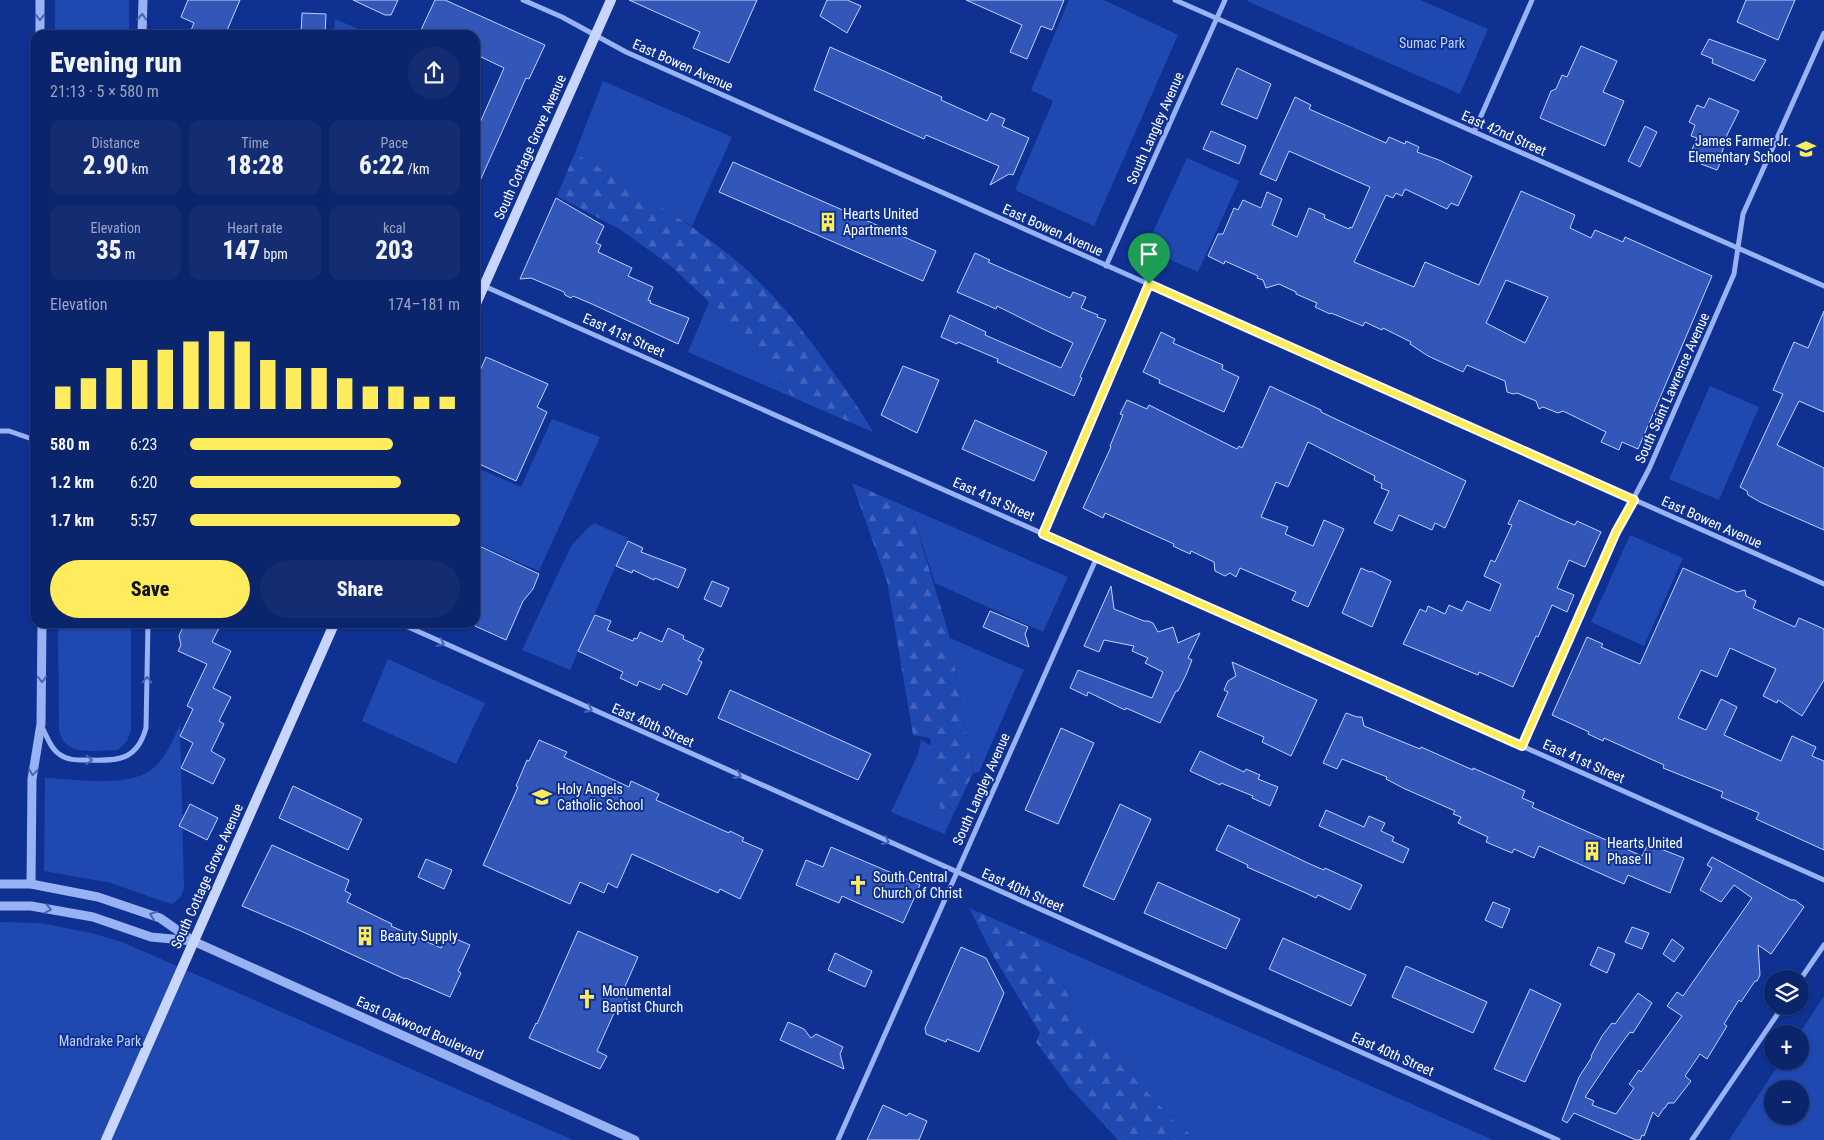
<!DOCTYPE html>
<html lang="en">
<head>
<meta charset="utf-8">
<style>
	body { margin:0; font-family:"Roboto Condensed",sans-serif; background:#142d72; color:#f1f3f6; height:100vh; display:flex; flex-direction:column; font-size:19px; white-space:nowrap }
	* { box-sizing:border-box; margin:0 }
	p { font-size:16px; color:#9aa5c2 }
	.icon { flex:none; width:28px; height:28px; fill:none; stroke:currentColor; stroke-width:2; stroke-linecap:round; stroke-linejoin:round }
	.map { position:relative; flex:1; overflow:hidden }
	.drawer { position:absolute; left:30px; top:30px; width:450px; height:598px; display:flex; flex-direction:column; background:#0b256d; border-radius:15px; box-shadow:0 1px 4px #0004,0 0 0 1px #2b4280 }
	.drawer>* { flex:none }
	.buttons { position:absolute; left:1764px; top:970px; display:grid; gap:10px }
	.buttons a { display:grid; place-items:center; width:45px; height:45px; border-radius:50%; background:#0b256d; box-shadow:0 1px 4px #0004,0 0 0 1px #2b4280; font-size:25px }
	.pin { position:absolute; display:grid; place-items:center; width:42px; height:42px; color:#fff; margin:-51px -21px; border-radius:50% 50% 50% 0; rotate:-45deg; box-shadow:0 0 5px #0007 }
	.pin .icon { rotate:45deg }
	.round { display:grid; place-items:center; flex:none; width:52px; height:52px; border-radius:26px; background:#142d72 }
	.headline { display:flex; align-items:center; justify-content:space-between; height:85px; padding:0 20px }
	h1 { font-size:28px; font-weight:800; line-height:38px }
	.figures { display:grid; grid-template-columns:repeat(3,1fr); gap:8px; height:85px; padding:5px 20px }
	.figures div { display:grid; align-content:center; border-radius:12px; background:#142d72; text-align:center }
	.figures b { font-size:25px; font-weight:800 }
	.figures small { font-size:14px; font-weight:400 }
	.figures p { font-size:14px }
	.chart { height:140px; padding:10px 20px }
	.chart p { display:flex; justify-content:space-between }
	.chart svg { width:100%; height:90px; margin-top:5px; stroke:#ffec5c; stroke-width:6 }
	.cta { display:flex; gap:10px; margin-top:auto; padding:10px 20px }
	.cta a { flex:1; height:58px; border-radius:30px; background:#ffec5c; color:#111; font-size:20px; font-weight:800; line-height:58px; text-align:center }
	.cta a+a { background:#142d72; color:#f1f3f6 }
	ul { padding:0 20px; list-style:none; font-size:16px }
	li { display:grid; grid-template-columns:80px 60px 1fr; align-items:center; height:38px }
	li i { height:12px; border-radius:6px; background:#ffec5c }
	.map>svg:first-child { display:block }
	.green { fill:#2048b1; fill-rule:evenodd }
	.forest { fill:url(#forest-firs) }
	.building { fill:#3357b9; stroke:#c1d2fe; fill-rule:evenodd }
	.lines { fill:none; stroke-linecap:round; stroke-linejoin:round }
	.minor { stroke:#99b2f4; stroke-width:5 }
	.tertiary { stroke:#99b2f4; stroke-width:9 }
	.secondary { stroke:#c8d6fd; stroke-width:10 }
	.oneway { stroke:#4665b9 }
	.route-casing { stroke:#fff; stroke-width:10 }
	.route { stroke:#ffec5c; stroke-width:6 }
	.labels { text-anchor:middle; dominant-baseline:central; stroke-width:4; stroke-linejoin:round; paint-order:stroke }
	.park-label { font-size:14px; fill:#c1d2fe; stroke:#0f3191 }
	.street-label { font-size:14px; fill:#fff; stroke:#0f3191 }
	.poi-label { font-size:14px; fill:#fff; stroke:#0f3191; text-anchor:start }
</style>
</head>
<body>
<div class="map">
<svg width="1824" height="1140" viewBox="0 0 1824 1140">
	<defs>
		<pattern id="forest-firs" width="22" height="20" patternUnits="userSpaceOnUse" patternTransform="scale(1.25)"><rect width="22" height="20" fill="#2048b1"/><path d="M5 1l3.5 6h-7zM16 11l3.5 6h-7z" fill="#4163bd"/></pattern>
	</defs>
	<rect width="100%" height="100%" fill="#0f3191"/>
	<path class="green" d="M55,0H129V35H55Z
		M1069,0H1104L1178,35L1094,226L1015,190L1053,101L1031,90Z
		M1248,0H1420L1488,29L1460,94L1247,1Z
		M335,19L372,35H334Z
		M603,81L732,137L692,226L575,153Z
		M1187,158L1239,181L1198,272L1145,249Z
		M709,302L757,355L794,398L688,352Z
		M1710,386L1759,407L1719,500L1669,479Z
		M552,419L600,437L539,571L475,543V467L521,487Z
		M911,509L1068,577L1043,632L935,583Z
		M594,523L628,538L570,670L522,650L571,546L587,529Z
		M1630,535L1683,558L1644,646L1591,622Z
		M58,623H131V731L127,741L118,750C95,750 64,758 59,729Z
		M950,638L1024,670L979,772L973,773Z
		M388,659L485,703L456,764L362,721Z
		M180,725L184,888L180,898L172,904L162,901L111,883L44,871L45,778C75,779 126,788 151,770C165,760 172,741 180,725Z
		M921,740L932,746L944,834L891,812L918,754Z
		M0,922L40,923L91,933L122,942L573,1140H0Z
		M1035,937L1493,1140H1198L1175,1122L1097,1037L1078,1012Z
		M1824,996V1140H1729L1781,1061H1800L1799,1034ZM1772,1089H1800V1116H1772Z"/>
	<path class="forest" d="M575,153C629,186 684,218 733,258C767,286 796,321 822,357C840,381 858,406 873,432L794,398L757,355L709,302L671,266L621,230L557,196Z
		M852,483L911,509L950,638L973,773L944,834L930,738L913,735L887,581Z
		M969,908L1035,937L1078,1012L1097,1037L1175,1122L1198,1140H1118L1070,1088L1036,1042L1040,1033L994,957Z"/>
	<path class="building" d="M188,0H240L225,35H189L194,23L181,17Z
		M353,0H398L391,15H385Z
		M435,0H445L545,45L529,79L526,78L475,192V134L504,68L475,54V35H433L421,30Z
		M629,0H757L729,63L693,48L700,32Z
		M827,0H847L861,6L847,33L820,16Z
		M966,0H1064L1052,30L1041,26L1027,59L1010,52L1022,25Z
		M1746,0H1795L1778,40L1737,22Z
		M302,13L326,14L325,35H301Z
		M1709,39L1766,60L1754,81L1712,63L1713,59L1701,54Z
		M1581,46L1617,61L1603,92L1624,101L1605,146L1540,118L1551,91L1556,89L1562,75L1567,77Z
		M830,47L942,97L941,100L987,121L991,113L1005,119L1002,126L1029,138L1013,175L1009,174L990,185L999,166L926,135L924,139L814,90Z
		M1237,68L1271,84L1257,119L1221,104Z
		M1295,97L1311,105L1309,109L1386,143L1389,137L1405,144L1406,141L1419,147L1417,152L1439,160L1472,176L1458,206L1451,203L1447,209L1405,189L1402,196L1396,193L1393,198L1386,195L1354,262L1414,287L1425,262L1479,285L1521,191L1575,215L1570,228L1591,238L1595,230L1623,242L1625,237L1712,276L1638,449L1622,442L1619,450L1601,442L1606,432L1563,411L1558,413L1543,407L1539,409L1536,401L1517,393L1513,394L1507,392L1505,381L1467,365L1463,372L1428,356L1410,344L1411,342L1383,328L1382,330L1365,322L1363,326L1331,313L1330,314L1315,307L1317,303L1296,294V292L1279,284L1266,288L1263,280L1257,278L1258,276L1225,261L1224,264L1208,256L1218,234H1223L1234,208L1238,210L1243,200L1261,208L1267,192L1282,199L1272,225L1297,237L1309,208L1325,215L1324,218L1349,229L1350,227L1352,228L1370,187L1289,151L1276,181L1260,174ZM1506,280L1548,297L1525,343L1486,323Z
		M1709,98L1739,111L1727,135L1721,156L1723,157L1717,170L1701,164L1698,160L1689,156L1697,138L1691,136L1695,125L1689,122L1697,105L1704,108Z
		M1645,126L1657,132L1640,167L1628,161Z
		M1211,131L1246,146L1239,164L1203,149Z
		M733,162L936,251L923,281L719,192Z
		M556,198L604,226L596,243L601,245L598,252L632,268L628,276L653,287L648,300L651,301L650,303L689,318L678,344L592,304L573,296L571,298L565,295L564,292L531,278L520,279Z
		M975,253L990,260L988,262L1070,298L1073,292L1086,297L1081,308L1098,315L1097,317L1106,320L1080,377L1082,378L1074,396L997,362L998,359L958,342L957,344L941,337L950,315L986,332L985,335L1061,368L1073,343L1045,330L997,306L996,309L957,292Z
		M1824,311V412L1799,401L1777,445L1824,468V530L1760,502L1748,495L1747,491L1740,487L1783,394L1773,390L1794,342L1808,348Z
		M1161,332L1175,339L1173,343L1223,365L1222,369L1239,377L1224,412L1159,383L1160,380L1143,372Z
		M486,357L548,384L537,407L547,412L516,481L475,462V382Z
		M903,366L939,380L917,433L881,415Z
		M1270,386L1321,410V412L1466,481L1445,528L1435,523L1432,530L1399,515L1392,531L1374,523L1389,491L1381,488L1382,484L1374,480L1375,476L1308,442L1288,487L1276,482L1261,517L1288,527L1285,534L1313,546L1324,520L1344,529L1308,607L1292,600L1296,592L1240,568L1236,577L1230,573L1225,576L1215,571L1214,562L1191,551L1190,554L1173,546L1174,544L1105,513L1103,518L1083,508L1111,447L1110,446L1123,415L1120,414L1127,400L1147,409L1149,405L1237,449L1239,446L1242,448Z
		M975,420L1047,452L1034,481L962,449Z
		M1519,500L1565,521L1575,525L1577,521L1601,532L1585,567L1569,560L1557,588L1574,595L1567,612L1552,605L1538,637L1536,636L1513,687L1479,672L1478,675L1403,644L1420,609L1426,612L1428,606L1445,614L1449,605L1462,611L1467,601L1490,611L1501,584L1484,576L1491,560L1495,562L1512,525L1508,524Z
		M628,541L643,548L641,552L686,569L678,588L655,578L654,580L633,570L632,573L616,566Z
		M475,544L539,574L533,589L523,601L506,640L475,626Z
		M1361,568L1370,572L1371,571L1391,581L1372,627L1342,613Z
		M1683,568L1737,592L1745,590L1746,596L1756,601L1753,608L1795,627L1799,618L1824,629V680L1802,716L1778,700L1777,703L1763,696L1776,669L1730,648L1717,677L1701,670L1678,718L1706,730L1721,699L1737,707L1724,735L1781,761L1792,736L1816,747L1812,756L1824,761V850L1756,819L1759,813L1721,797L1723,792L1663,768L1664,765L1604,738L1603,741L1588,734L1589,732L1552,715L1587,637L1603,644L1601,647L1640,664Z
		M712,581L729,588L721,607L704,599Z
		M1111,586L1114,609L1144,621H1148L1153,623L1158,632L1173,627L1178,643L1200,633L1188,658L1192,660L1186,675L1178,691H1176L1160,723L1126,708L1125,710L1088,692L1087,696L1070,688L1078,670L1152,698L1163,672L1145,663L1148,658L1132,651L1134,646L1104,640L1099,652L1084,646Z
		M990,611L1028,627L1025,634L1029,647L983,627Z
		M595,615L611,621L607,630L633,641L634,638L637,639L640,632L662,642L668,628L684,636L683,639L704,649L698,660L702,662L687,695L663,684L660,690L639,681L637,686L620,678L623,672L578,651Z
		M185,622H222L212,642L231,651L213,688L231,697L219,721L224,724L211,751L225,759L213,784L181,768L193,743L180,736L193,709L187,706L207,664L178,651L181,645L179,636Z
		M1232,662L1317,700L1291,756L1262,742L1264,737L1217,716L1228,692L1224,690L1228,681L1236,676Z
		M730,690L871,754L858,780L718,718Z
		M1346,713L1357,717H1362L1364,726L1420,749L1421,747L1473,770V768L1525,791L1522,798L1534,803L1532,807L1642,856L1648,844L1684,858L1670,893L1628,875L1624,884L1539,846L1534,858L1514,849L1512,853L1486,842L1488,837L1458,823L1461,817L1453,814L1455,811L1403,788L1386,779L1387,777L1342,759L1337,769L1323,763Z
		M1061,728L1094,743L1058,824L1025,810Z
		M539,740L567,752L564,757L629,787L631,781L659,794L656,800L729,833L730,831L744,838L742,841L763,850L740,899L720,889L718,893L632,854L617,888L608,883L604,893L580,882L570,904L483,865L518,787L516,786L527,760L529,761Z
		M1200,751L1244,772L1246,769L1260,775L1258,779L1278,787L1270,806L1252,798L1253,796L1221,783L1220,785L1190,771Z
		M293,786L362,819L348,850L279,818Z
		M190,804L218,818L207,840L179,826Z
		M1120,804L1151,819L1114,900L1083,886Z
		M1326,810L1364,827L1369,816L1385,823L1381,831L1394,837L1392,841L1409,849L1403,863L1319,826Z
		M1228,825L1310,864L1324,870L1325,868L1362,885L1350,910L1318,895L1316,898L1308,894L1247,867L1248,865L1216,850Z
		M272,845L349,880L345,891L351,894L347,902L392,924L391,926L441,948L447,935L470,945L458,971L461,973L450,997L406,978L405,979L301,931L242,906Z
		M831,847L920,885L903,923L842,896L839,903L796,885L806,860L823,867Z
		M1712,857L1791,900H1795L1804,907L1771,954L1758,945L1760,975L1757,981H1755L1741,1002L1739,1000L1724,1024L1727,1026L1707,1059L1700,1054L1685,1076L1691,1081L1674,1103H1668L1665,1108H1664L1658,1117L1653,1112L1644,1136L1642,1135L1640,1140H1636L1574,1113L1567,1123L1562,1120L1579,1077L1592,1057L1591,1056L1602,1036L1612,1023L1615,1024L1638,993L1652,1003L1633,1033L1630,1032L1613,1055L1585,1097L1594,1101L1592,1105L1616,1114L1634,1088L1629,1084L1639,1070L1641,1072L1682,1016L1667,1006L1677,992L1683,996L1752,898L1734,885L1721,902L1700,890L1712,868L1707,865Z
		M426,859L452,870L444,889L418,877Z
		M1158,882L1240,919L1226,949L1144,913Z
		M1493,902L1510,909L1502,928L1485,920Z
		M1632,927L1649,933L1642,949L1625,942Z
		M578,931L638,957L623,991L628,1001L625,1006L615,1011L597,1051L607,1056L600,1069L529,1038L536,1023L537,1024Z
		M1283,938L1366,975L1351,1006L1269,969Z
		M1672,939L1684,948L1674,962L1663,954Z
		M961,947L986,958L1004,993L979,1052L947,1039L946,1042L926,1034L925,1028Z
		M1598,947L1615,954L1607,973L1590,965Z
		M835,953L872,971L865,987L828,970Z
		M1406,966L1487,1002L1473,1033L1392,997Z
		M1530,989L1561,1004L1525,1082L1494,1069Z
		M788,1022L804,1029L811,1038L816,1034L843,1047L840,1054L844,1069L780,1040Z
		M883,1105L907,1116L909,1113L927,1121L919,1140H867Z"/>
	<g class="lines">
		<path class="minor" d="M523,0L562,17L626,52L1824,584
			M1175,0L1824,286
			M1474,132L1532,0
			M1106,266L1225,0
			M484,286L1824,880
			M0,431H9L35,440
			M1043,534L1149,285
			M397,622L1558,1140
			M41,725C46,734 50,748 59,754C68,761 79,760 89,760C119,761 137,760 146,728L148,622
			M1522,746L1616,532L1649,469L1734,274L1743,214L1824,33
			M1800,980L1824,945
			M838,1140L1097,557
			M1692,1140L1783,1006"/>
		<path class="tertiary" d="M40,0V35
			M142,35L143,0
			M0,884H31L98,897L160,918L193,941L635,1140
			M31,884L32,779L41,724L42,622
			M0,906H31L93,917L151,937L193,941"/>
		<path class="secondary" d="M475,306L611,0
			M106,1140L335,622"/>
	</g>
	<defs><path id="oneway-chevron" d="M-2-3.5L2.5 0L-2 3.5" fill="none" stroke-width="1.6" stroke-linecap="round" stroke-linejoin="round" transform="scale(1.25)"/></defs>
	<g class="oneway">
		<use href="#oneway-chevron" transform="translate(40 17) rotate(90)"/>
		<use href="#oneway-chevron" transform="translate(142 17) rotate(-87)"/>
		<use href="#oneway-chevron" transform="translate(441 643) rotate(25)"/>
		<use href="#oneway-chevron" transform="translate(42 679) rotate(90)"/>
		<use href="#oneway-chevron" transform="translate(147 680) rotate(-89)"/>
		<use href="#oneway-chevron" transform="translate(589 709) rotate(24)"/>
		<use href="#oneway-chevron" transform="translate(89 760) rotate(2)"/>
		<use href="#oneway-chevron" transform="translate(33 772) rotate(97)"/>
		<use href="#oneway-chevron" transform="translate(738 775) rotate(24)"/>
		<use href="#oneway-chevron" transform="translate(886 841) rotate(24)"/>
		<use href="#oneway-chevron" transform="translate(48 909) rotate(11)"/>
		<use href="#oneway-chevron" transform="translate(153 915) rotate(-161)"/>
	</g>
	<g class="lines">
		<defs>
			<path id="route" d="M1149,284L1634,500L1616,532L1522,746L1043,534Z"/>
		</defs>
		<use href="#route" class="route-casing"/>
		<use href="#route" class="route"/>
	</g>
	<defs>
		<symbol id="school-bare" viewBox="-9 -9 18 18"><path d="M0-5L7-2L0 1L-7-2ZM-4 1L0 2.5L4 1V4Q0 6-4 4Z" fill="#ffec5c" stroke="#0f3191" stroke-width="2.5" paint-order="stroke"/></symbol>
		<symbol id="building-bare" viewBox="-9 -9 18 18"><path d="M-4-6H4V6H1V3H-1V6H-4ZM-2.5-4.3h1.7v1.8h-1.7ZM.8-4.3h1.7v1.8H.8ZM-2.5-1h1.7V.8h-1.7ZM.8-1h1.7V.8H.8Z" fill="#ffec5c" stroke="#0f3191" stroke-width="2.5" paint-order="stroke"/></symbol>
		<symbol id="church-bare" viewBox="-9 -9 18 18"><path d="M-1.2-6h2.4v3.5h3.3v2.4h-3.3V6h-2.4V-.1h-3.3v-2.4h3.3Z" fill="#ffec5c" stroke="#0f3191" stroke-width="2.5" paint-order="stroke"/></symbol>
	</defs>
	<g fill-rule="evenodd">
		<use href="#school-bare" x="1792" y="135" width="28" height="28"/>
		<use href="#building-bare" x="814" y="208" width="28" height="28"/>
		<use href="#school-bare" x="528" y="783" width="28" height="28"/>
		<use href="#building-bare" x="1578" y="837" width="28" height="28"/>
		<use href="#church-bare" x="844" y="871" width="28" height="28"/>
		<use href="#building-bare" x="351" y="922" width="28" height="28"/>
		<use href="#church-bare" x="573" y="985" width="28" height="28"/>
	</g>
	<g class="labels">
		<g class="park-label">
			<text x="1432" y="43">Sumac Park</text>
			<text x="100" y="1041">Mandrake Park</text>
		</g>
		<g class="street-label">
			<text transform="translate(683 65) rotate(24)">East Bowen Avenue</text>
			<text transform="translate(1155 128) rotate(-66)">South Langley Avenue</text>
			<text transform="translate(1504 133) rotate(24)">East 42nd Street</text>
			<text transform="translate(530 147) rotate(-66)">South Cottage Grove Avenue</text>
			<text transform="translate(1053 230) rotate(24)">East Bowen Avenue</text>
			<text transform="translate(624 335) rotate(24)">East 41st Street</text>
			<text transform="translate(1672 388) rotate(-66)">South Saint Lawrence Avenue</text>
			<text transform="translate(994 499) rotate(24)">East 41st Street</text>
			<text transform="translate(1712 522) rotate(24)">East Bowen Avenue</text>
			<text transform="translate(653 725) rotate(24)">East 40th Street</text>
			<text transform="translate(1584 761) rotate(24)">East 41st Street</text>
			<text transform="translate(981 789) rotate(-66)">South Langley Avenue</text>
			<text transform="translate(207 876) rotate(-66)">South Cottage Grove Avenue</text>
			<text transform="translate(1023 890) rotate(24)">East 40th Street</text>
			<text transform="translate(420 1028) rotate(24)">East Oakwood Boulevard</text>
			<text transform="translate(1393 1054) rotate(24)">East 40th Street</text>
		</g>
		<g class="poi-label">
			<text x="1791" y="141" text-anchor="end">James Farmer Jr.<tspan x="1791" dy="16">Elementary School</tspan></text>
			<text x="843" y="214">Hearts United<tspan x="843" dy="16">Apartments</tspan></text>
			<text x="557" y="789">Holy Angels<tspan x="557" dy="16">Catholic School</tspan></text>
			<text x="1607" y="843">Hearts United<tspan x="1607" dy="16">Phase II</tspan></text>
			<text x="873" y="877">South Central<tspan x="873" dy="16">Church of Christ</tspan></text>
			<text x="380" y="936">Beauty Supply</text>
			<text x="602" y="991">Monumental<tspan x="602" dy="16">Baptist Church</tspan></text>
		</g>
	</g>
</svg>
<div class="buttons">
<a><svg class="icon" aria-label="layers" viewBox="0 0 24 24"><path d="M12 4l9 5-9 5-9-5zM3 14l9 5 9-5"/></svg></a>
<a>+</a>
<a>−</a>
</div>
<div class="pin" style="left:1149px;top:284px;background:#1e9e55"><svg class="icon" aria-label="arrive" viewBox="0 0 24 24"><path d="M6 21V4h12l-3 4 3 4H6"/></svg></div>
<section class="drawer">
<div class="headline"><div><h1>Evening run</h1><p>21:13 · 5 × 580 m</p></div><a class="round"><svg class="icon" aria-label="share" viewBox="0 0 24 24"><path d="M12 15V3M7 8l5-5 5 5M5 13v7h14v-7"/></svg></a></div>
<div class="figures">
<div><p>Distance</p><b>2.90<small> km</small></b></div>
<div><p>Time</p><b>18:28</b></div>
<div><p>Pace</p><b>6:22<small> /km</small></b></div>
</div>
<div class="figures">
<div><p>Elevation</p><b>35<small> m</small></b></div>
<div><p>Heart rate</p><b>147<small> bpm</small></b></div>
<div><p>kcal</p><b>203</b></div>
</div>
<div class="chart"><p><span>Elevation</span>174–181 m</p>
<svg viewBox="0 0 160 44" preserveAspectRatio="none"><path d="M5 44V33M15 44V29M25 44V24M35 44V20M45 44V15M55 44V11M65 44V6M75 44V11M85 44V20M95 44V24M105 44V24M115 44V29M125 44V33M135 44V33M145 44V38M155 44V38"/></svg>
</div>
<ul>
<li><b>580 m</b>6:23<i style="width:75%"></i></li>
<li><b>1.2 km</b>6:20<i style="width:78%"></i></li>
<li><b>1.7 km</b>5:57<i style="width:100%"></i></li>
</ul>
<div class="cta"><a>Save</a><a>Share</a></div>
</section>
</div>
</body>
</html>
